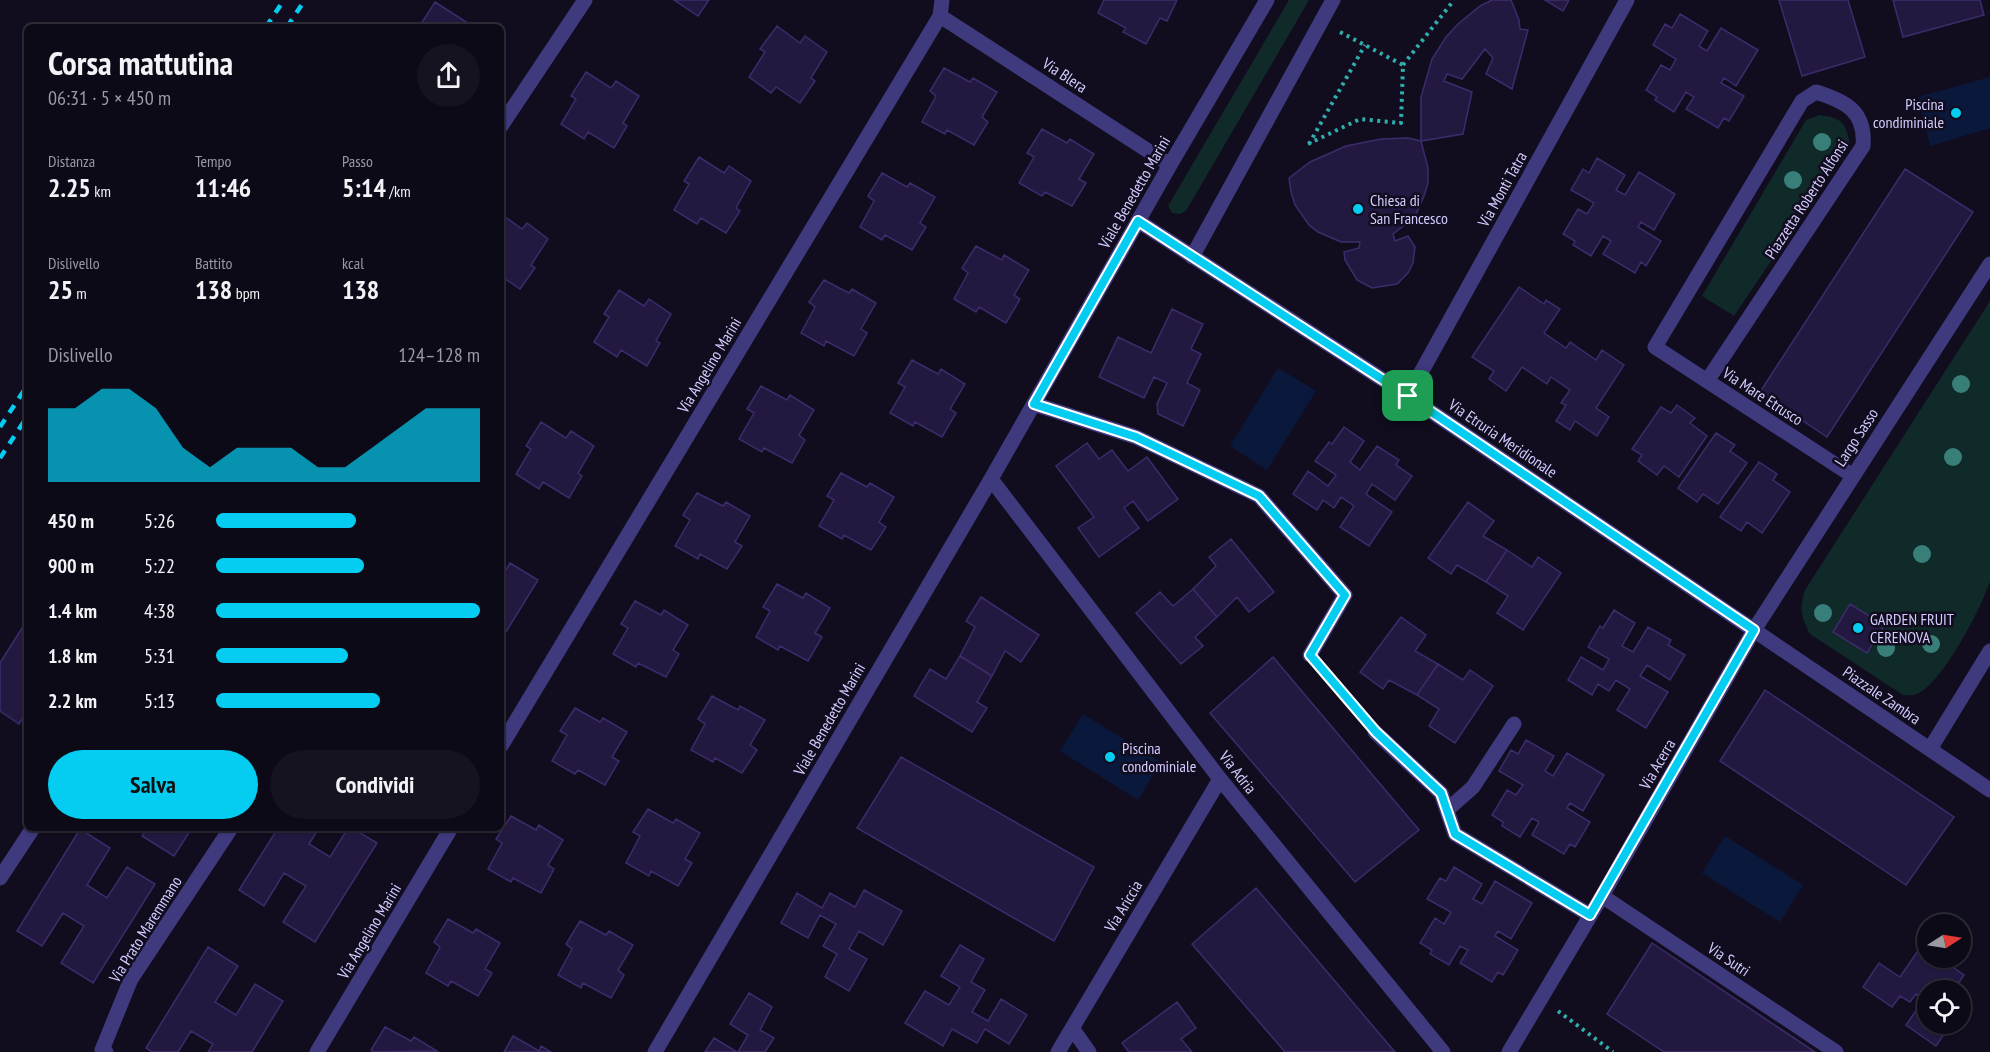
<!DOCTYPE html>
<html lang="it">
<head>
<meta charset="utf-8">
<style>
	body { margin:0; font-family:"PT Sans Narrow",sans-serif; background:#161320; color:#f1f3f6; height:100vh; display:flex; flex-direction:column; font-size:22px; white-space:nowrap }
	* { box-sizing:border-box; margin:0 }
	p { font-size:20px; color:#9a9aa1 }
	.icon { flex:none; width:33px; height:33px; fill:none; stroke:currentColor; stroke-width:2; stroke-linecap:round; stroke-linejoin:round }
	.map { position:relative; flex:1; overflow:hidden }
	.details { position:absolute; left:24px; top:24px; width:480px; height:807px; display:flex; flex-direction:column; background:#0d0a17; border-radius:9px; box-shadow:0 2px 4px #0004,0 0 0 2px #2d2b36 }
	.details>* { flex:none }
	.needle { width:39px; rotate:78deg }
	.fabs { position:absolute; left:1917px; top:914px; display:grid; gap:12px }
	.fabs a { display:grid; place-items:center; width:54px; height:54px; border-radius:50%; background:#0d0a17; box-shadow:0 2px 4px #0004,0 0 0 2px #2d2b36; font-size:30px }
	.pin { position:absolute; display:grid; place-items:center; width:51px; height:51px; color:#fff; margin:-26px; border-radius:12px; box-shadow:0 3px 9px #0006 }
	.round { display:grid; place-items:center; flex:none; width:63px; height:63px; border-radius:32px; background:#161320 }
	.summary { display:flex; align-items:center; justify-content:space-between; height:102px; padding:0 24px }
	h1 { font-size:33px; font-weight:800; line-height:45px }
	.figures { display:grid; grid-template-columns:repeat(3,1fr); gap:9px; height:102px; padding:6px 24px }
	.figures div { display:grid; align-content:center }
	.figures b { font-size:26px; font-weight:800 }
	.figures small { font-size:16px; font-weight:400 }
	.figures p { font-size:16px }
	.chart { height:168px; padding:12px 24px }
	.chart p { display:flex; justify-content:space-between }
	.chart svg { width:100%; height:108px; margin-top:6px; fill:#05cdf1; opacity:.7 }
	.action { display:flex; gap:12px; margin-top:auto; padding:12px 24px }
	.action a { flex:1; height:69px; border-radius:36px; background:#05cdf1; color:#111; font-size:24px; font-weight:800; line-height:69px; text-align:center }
	.action a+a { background:#161320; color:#f1f3f6 }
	ul { padding:0 24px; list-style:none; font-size:20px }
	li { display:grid; grid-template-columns:96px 72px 1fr; align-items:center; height:45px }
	li i { height:15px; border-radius:8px; background:#05cdf1 }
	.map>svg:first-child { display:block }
	.green { fill:#102929 }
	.water { fill:#0a193b }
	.building { fill:#231940; stroke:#3c2c6b; stroke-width:1.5 }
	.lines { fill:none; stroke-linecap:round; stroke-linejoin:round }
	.path { stroke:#30aead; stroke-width:4; stroke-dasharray:3 4.5; stroke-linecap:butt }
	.minor { stroke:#3f397d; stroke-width:15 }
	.rail { stroke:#05cdf1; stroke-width:4.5; stroke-dasharray:9 8; stroke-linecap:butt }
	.tree { fill:#397f79 }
	.route-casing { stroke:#fff; stroke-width:12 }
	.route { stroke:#05cdf1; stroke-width:8 }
	.poi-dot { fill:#05cdf1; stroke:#110d1f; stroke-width:2 }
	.labels { text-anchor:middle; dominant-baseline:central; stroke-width:5; stroke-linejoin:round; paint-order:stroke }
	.street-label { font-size:16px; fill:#d4ccfe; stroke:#110d1f }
	.poi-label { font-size:16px; fill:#d4ccfe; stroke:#110d1f; text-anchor:start }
</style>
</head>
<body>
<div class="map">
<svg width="1990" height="1052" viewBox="0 0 1990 1052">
	<rect width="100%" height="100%" fill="#110d1f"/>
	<path class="green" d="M1289,0H1309L1186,211L1180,214L1172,213L1168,206Z
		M1819,115C1843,118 1845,122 1850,144L1734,316L1702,296L1806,120Z
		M1990,301V581C1982,607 1942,684 1917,694C1913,696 1907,695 1903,695L1810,634C1801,616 1799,609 1805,590Z"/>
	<path class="water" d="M1990,77V128L1930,146L1918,97Z
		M1278,368L1316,391L1267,470L1230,446Z
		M1083,714L1161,762L1138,800L1060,751Z
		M1725,836L1803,885L1780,922L1702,873Z"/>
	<path class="building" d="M674,0H709L698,16Z
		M1104,0H1177L1167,21L1160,18L1146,44L1123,32L1126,28L1098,13Z
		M1492,0H1511L1519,20L1520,29L1528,30L1512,89L1486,74L1493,58L1485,49L1462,79L1447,74L1444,81L1472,92L1463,134L1421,141V97L1432,59L1446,37L1458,24L1480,6Z
		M1545,0H1569L1563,11Z
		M1779,0H1848L1865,57L1802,76Z
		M1893,0H1980L1984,15L1903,37Z
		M435,2L474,27H419Z
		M1680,14L1708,31L1699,46L1707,51L1721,28L1758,50L1736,86L1724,78L1721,83L1744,96L1729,121L1724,118L1718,128L1686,109L1694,97L1686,92L1674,112L1655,100L1657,97L1646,90L1661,65L1670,70L1676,59L1653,45L1665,24L1672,28Z
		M777,26L800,43L805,36L827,52L811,78L815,81L800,103L776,87L771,93L749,77L765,52L760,49Z
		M944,68L970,82L973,78L997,92L982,117L988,122L974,145L947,130L945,134L922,122L936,96L930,91Z
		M586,72L611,88L616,81L639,96L623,123L627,126L614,148L588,132L584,139L561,124L576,99L571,96Z
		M1042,129L1067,143L1070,139L1094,154L1079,179L1086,183L1072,206L1045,192L1042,196L1019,183L1034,157L1027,153Z
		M1408,138L1421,141L1428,168V183L1424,196L1416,214L1410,221L1393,234L1395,241L1408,236L1415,247L1413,263L1408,273L1397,284L1372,288L1357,280L1345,260L1344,252L1359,248L1360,242H1341L1318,232L1309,225L1295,205L1291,192L1289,178L1310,162L1346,146L1381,139Z
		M699,157L724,173L729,166L751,181L736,208L740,211L726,233L701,218L697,224L674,210L689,184L684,181Z
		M1597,158L1625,175L1616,190L1625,195L1639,172L1675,194L1654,230L1641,222L1638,227L1661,241L1646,266L1641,262L1635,273L1603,254L1611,241L1603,236L1591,256L1573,245L1575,241L1563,234L1578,209L1587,214L1594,203L1571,190L1583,169L1589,173Z
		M1905,169L1973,212L1827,437L1760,392Z
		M882,173L907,187L910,183L935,197L920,223L926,227L912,250L885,235L882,240L860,227L874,201L868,196Z
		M501,214L522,229L527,223L548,239L531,265L535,268L520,289L501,276Z
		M976,246L1002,260L1004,255L1029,270L1014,295L1020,299L1006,323L979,307L976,312L954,299L968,273L962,268Z
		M824,280L849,293L852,289L876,303L861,329L867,333L854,356L826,341L824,346L801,333L815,307L809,302Z
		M1519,287L1544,304L1546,300L1560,309L1544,333L1566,348L1570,342L1596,360L1602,350L1624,365L1596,408L1609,417L1597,436L1575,421L1570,430L1556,421L1566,405L1561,403L1570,390L1551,377L1547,384L1522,367L1506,391L1489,379L1494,371L1472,357Z
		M619,290L644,306L649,299L671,314L656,341L660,343L647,366L621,350L617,357L594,342L609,317L604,314Z
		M1172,309L1203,324L1191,349L1201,354L1187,383L1200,390L1183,426L1158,414L1157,404L1167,383L1154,377L1144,398L1099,377L1118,337L1151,353Z
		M912,360L938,374L941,369L965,384L950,409L956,413L942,437L915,422L913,426L890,413L905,387L898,383Z
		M761,386L787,400L790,395L814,410L799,435L805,440L792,463L764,448L762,452L739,439L754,413L747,409Z
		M1677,405L1695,418L1690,423L1707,436L1679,477L1664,466L1657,475L1638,461L1642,455L1632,449L1661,407L1671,413Z
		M541,422L566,438L571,431L594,446L578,473L582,476L569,498L543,482L539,489L516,474L531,449L526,446Z
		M1344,427L1364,441L1350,462L1360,470L1377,446L1399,460L1396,465L1412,476L1395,500L1372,484L1366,494L1392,512L1369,546L1340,527L1354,506L1341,497L1334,508L1323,500L1317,510L1293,494L1308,471L1328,486L1336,475L1315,461L1329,442L1332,444Z
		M1716,433L1735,445L1730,451L1747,463L1718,504L1703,494L1697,502L1678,488Z
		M1087,443L1099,459L1112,450L1128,471L1147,457L1178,499L1148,521L1133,501L1124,508L1139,528L1099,557L1078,528L1094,517L1056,466Z
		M1759,462L1777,474L1773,480L1790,492L1762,533L1747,522L1741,531L1720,517Z
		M841,473L867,487L870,483L894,497L879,522L886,527L871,550L844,535L842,539L819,526L834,500L827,496Z
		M697,493L723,506L726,502L750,516L735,542L742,546L727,569L700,554L698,559L675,546L690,520L683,515Z
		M1468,502L1494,521L1483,536L1507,550L1486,582L1457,565L1451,574L1428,558Z
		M1231,539L1274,592L1249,612L1237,597L1217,617L1193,589L1216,566L1209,557Z
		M1507,550L1532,567L1538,557L1561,573L1523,630L1497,613L1508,596L1486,582Z
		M510,563L538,580L501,640V578Z
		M777,584L803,598L806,593L830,608L815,633L822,637L808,661L780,646L778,650L756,637L770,611L763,607Z
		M1193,589L1217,617L1195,637L1203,646L1181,664L1136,613L1160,592L1173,606Z
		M981,597L1039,635L1021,662L1005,651L992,676L960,656L975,627L966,621Z
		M635,601L661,615L664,610L688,625L673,650L679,654L666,677L638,663L636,667L613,654L628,628L621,624Z
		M1850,604L1884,625L1867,653L1833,632Z
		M1614,610L1635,623L1622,646L1633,652L1648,627L1671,640L1668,645L1685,655L1670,680L1647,665L1640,676L1668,692L1646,728L1617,710L1630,689L1616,680L1609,691L1598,684L1592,695L1568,680L1581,657L1603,670L1609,659L1588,647L1600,626L1603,628Z
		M1401,617L1426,635L1415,651L1438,664L1417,695L1389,680L1383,689L1360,672Z
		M22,628L27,631V711L19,724L0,711V663Z
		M960,656L992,676L977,702L987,708L972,732L914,696L930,669L946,679Z
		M1273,657L1419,830L1355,882L1210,713Z
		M1438,664L1463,680L1470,670L1493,686L1455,743L1429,726L1439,709L1417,695Z
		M1765,690L1954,817L1906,885L1720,761Z
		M712,696L738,710L740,706L765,720L750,745L757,750L742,773L715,758L713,762L691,750L705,724L698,719Z
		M575,708L600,722L603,718L627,732L612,757L619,761L605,785L578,770L575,774L552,761L567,735L560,731Z
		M1526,740L1554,756L1545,771L1553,776L1567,753L1604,775L1583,811L1570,803L1567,808L1590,822L1575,847L1570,844L1564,854L1532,835L1539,822L1532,818L1520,837L1502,826L1503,822L1492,815L1507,790L1516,795L1523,785L1499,771L1511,750L1518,754Z
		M901,757L1094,867L1054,941L857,828Z
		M648,809L673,823L676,819L700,833L685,859L692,863L678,886L651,871L649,876L626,863L640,836L633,832Z
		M511,816L536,830L539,825L563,840L548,865L554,869L541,893L513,878L511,882L488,869L502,843L496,839Z
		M147,828H192L174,856L142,836Z
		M278,828H319L309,844L330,857L348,828H352L377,843L315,942L283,922L306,886L284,873L264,906L239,890Z
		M80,829L110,848L87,885L107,898L127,867L155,884L93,983L61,963L84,926L63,913L42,946L17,931Z
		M1454,867L1482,884L1473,899L1482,904L1495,881L1532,903L1511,939L1498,931L1495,936L1518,950L1503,975L1498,972L1492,982L1460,963L1468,950L1460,946L1449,965L1430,954L1432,950L1420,943L1435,918L1444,924L1451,912L1427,899L1440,878L1446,881Z
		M1256,888L1395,1052H1285L1192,944Z
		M864,890L902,911L883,945L859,931L849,949L867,959L849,991L825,977L837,954L823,946L836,924L820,915L808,938L781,923L797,893L822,908L830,893L855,907Z
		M448,919L473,933L476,929L500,943L485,969L492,973L478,996L451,981L448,986L426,973L440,947L434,942Z
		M580,921L606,935L609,931L633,945L618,970L624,975L611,998L583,983L581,988L558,975L572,949L566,944Z
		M1928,936V957H1960V938L1970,944L1954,968L1964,975L1954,990H1928V1023H1952L1936,1046L1906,1025L1924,999L1916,994L1910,1002L1900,996L1892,1007L1863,987L1879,963L1900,977Z
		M1652,943L1815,1052H1664L1607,1014Z
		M960,945L984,959L971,982L985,990L972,1012L988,1021L1001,999L1027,1015L1009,1044L985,1029L977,1043L952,1029L943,1046L905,1023L925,991L949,1005L960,987L941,976Z
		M208,947L238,966L215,1002L236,1015L255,984L283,1001L252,1052H208L213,1044L191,1031L178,1052H152L146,1048Z
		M749,993L772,1007L760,1030L774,1038L765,1052H738L748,1035L730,1024Z
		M1177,1002L1196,1028L1181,1039L1192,1052H1129L1122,1043Z
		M385,1027L411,1041L414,1037L437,1051L374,1052L371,1050Z
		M513,1036L539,1051L541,1046L551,1052H504Z
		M714,1038L737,1052H705Z"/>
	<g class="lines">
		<path class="path" d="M1403,65L1454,0
			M1308,144L1360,119L1401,123L1403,65L1340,32
			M1309,144L1365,45
			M1325,673L1361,715
			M1558,1011L1613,1052"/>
		<path class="minor" d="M940,16L1170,165
			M501,126L585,0
			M1138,221L1408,396L1990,790
			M1192,257L1333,0
			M1707,381L1863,146C1866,111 1845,101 1816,92L1802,101L1655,347L1853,476
			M1408,396L1627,0
			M1034,404L1136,437L1259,496L1345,595L1310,655
			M991,479L1220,779L1443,1052
			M1375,732L1441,793L1455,834L1590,915
			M501,746L940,16L942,0
			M1930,749L1990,651
			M1447,810L1473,787L1514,724
			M0,878L33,828
			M1602,896L1836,1052
			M1072,1028L1089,1052
			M106,1052L102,1050L131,979L231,828
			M317,1052L451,828
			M655,1052L991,479L1170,165L1267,0
			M1058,1052L1220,779
			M1509,1052L1602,896L1754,630L1990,264"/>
		<path class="rail" d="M266,27L284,0
			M287,27L305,0
			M0,427L27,386
			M0,458L27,417"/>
	</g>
	<g class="tree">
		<circle cx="1822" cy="142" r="9"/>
		<circle cx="1793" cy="180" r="9"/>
		<circle cx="1961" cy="384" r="9"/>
		<circle cx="1953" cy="457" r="9"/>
		<circle cx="1922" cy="554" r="9"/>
		<circle cx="1823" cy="613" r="9"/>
		<circle cx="1931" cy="644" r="9"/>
		<circle cx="1886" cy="648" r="9"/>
	</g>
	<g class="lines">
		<defs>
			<path id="route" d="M1138,221L1408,396L1754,630L1590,915L1455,834L1441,793L1376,732L1310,655L1345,595L1259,496L1136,437L1034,404Z"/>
		</defs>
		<use href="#route" class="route-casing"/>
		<use href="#route" class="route"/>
	</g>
	<g class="poi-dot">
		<circle cx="1956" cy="113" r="6"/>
		<circle cx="1358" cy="209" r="6"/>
		<circle cx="1858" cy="628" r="6"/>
		<circle cx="1110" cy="757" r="6"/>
	</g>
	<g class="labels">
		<g class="street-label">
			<text transform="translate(1065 75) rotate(33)">Via Blera</text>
			<text transform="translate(1502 189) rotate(-61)">Via Monti Tatra</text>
			<text transform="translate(1134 192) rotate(-60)">Viale Benedetto Marini</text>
			<text transform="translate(1806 199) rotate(-57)">Piazzetta Roberto Alfonsi</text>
			<text transform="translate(709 365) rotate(-59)">Via Angelino Marini</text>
			<text transform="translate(1763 396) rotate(33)">Via Mare Etrusco</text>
			<text transform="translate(1856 437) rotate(-57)">Largo Sasso</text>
			<text transform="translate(1503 438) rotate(34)">Via Etruria Meridionale</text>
			<text transform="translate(1882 695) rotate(34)">Piazzale Zambra</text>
			<text transform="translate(829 719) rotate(-60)">Viale Benedetto Marini</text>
			<text transform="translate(1657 764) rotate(-60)">Via Acerra</text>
			<text transform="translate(1238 772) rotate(52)">Via Adria</text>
			<text transform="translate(1123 906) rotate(-59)">Via Ariccia</text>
			<text transform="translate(145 929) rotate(-58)">Via Prato Maremmano</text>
			<text transform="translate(369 931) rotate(-59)">Via Angelino Marini</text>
			<text transform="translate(1729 959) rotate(34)">Via Sutri</text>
		</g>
		<g class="poi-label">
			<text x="1944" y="104" text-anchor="end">Piscina<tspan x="1944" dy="18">condiminiale</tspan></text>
			<text x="1370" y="200">Chiesa di<tspan x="1370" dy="18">San Francesco</tspan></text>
			<text x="1870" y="619">GARDEN FRUIT<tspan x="1870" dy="18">CERENOVA</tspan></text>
			<text x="1122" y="748">Piscina<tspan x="1122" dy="18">condominiale</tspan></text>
		</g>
	</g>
</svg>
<div class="fabs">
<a><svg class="needle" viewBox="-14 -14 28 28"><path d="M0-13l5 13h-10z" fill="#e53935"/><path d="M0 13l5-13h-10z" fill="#9a9aa1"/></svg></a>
<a><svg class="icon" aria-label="locate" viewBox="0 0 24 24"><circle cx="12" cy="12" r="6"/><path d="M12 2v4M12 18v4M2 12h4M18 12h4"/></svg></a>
</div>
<div class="pin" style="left:1408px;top:396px;background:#1e9e55"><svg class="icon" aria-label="arrive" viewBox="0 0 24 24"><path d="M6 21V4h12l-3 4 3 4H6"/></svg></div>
<section class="details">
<div class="summary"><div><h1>Corsa mattutina</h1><p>06:31 · 5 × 450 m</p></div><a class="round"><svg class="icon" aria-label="share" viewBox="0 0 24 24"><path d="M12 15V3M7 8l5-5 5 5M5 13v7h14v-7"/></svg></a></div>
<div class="figures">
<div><p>Distanza</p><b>2.25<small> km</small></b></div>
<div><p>Tempo</p><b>11:46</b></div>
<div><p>Passo</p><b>5:14<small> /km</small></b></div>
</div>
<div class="figures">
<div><p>Dislivello</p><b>25<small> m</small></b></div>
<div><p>Battito</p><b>138<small> bpm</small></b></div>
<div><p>kcal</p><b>138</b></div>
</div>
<div class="chart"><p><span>Dislivello</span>124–128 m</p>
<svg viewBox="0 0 160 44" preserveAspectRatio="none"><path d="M0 44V14L10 14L20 6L30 6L40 14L50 30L60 38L70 30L80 30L90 30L100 38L110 38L120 30L130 22L140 14L150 14L160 14V44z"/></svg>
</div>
<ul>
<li><b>450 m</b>5:26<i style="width:53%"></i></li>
<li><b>900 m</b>5:22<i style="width:56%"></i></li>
<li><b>1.4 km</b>4:38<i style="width:100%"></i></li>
<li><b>1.8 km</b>5:31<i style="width:50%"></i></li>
<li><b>2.2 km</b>5:13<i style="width:62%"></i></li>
</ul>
<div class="action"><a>Salva</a><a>Condividi</a></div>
</section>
</div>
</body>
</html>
